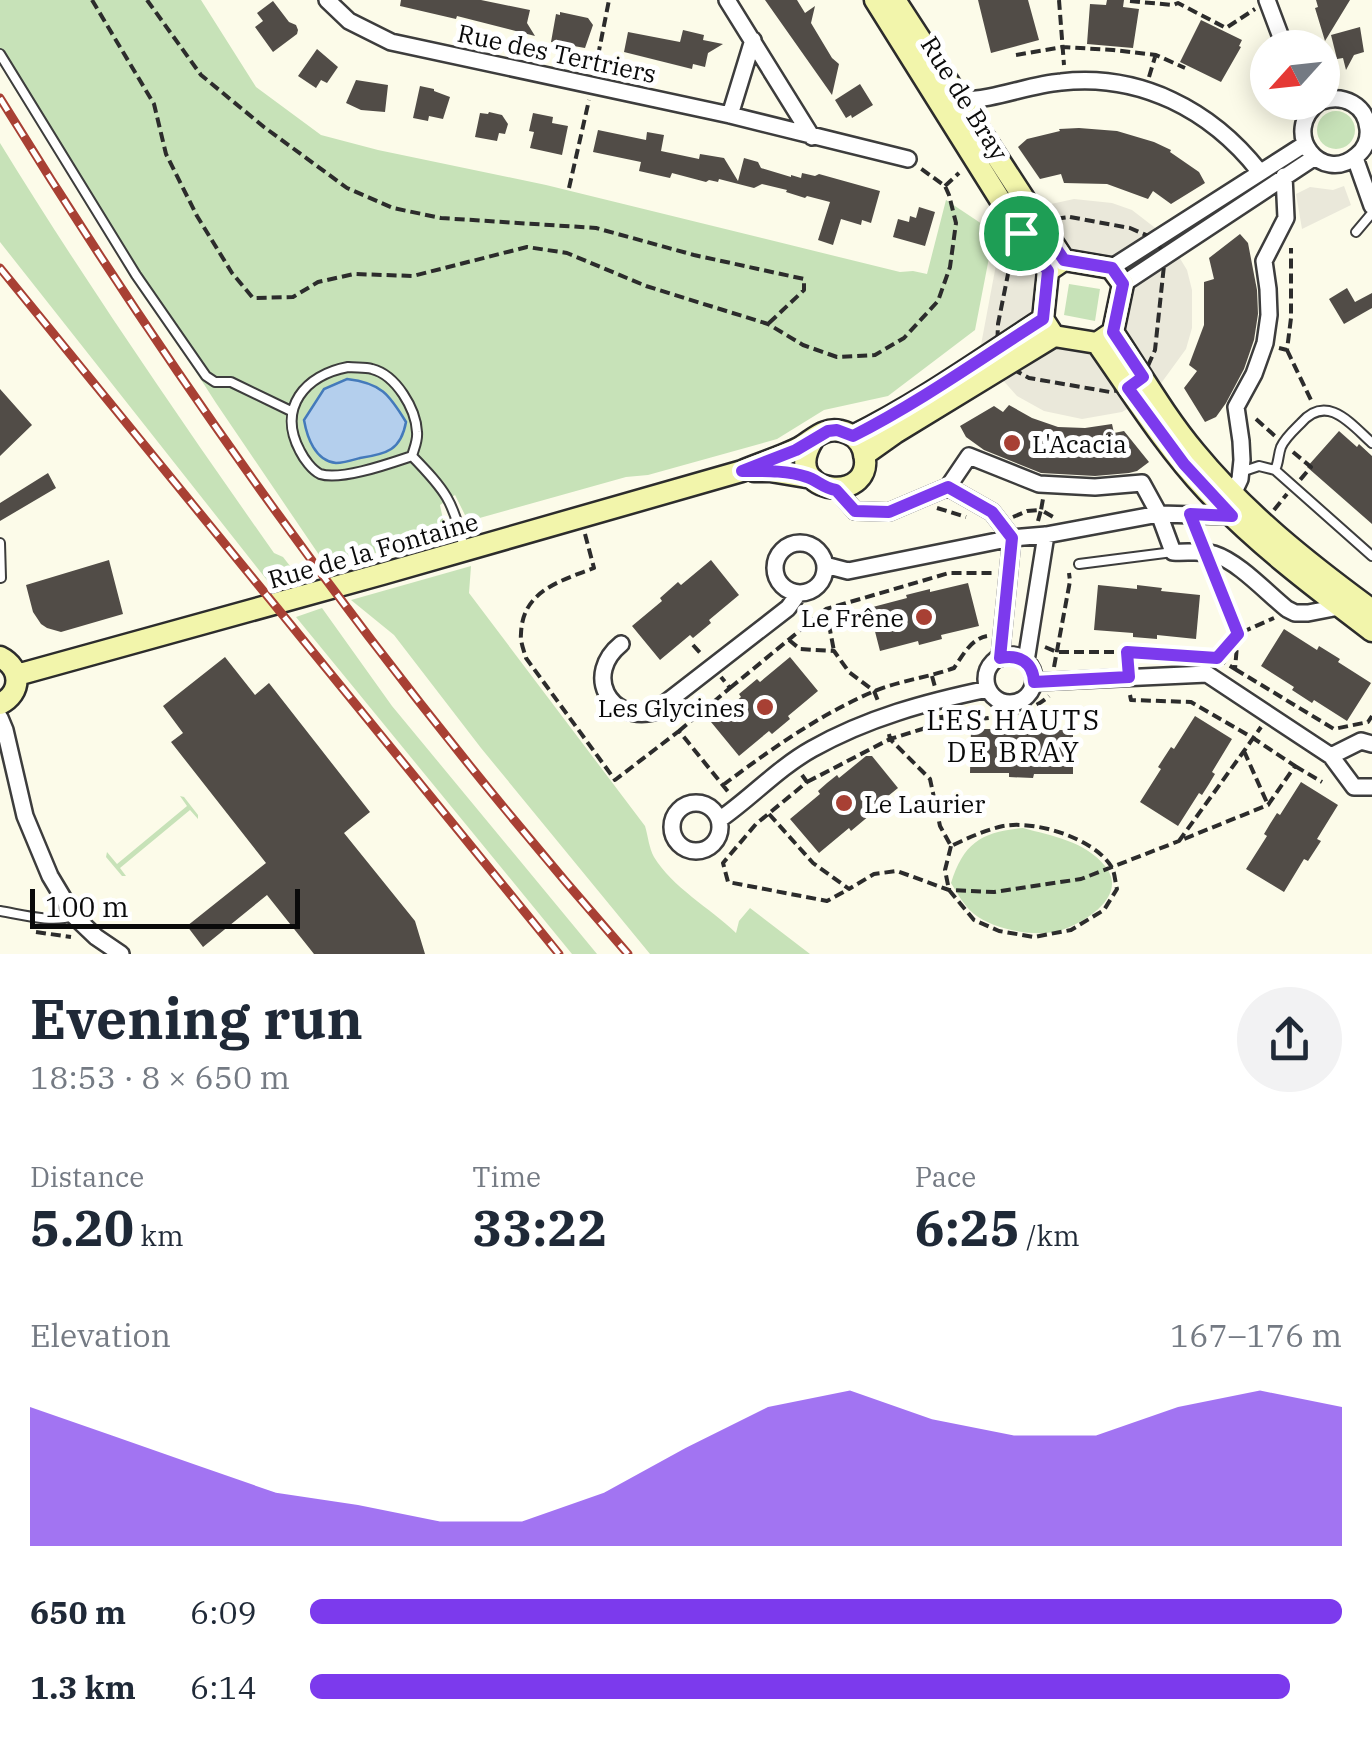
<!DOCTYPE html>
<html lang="en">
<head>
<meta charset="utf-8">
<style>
	body { margin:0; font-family:"IBM Plex Serif",serif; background:#f2f2f3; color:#1f2937; height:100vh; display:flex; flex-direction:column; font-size:38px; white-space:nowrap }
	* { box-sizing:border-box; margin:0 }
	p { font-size:32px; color:#747a83 }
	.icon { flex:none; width:55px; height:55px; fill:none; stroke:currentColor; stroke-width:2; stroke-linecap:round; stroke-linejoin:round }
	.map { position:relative; height:954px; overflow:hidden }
	.panel { display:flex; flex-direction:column; background:#fff; flex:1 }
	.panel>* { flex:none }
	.needle { width:65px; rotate:243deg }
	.tools { position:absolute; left:1250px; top:30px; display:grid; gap:20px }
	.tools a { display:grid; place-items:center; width:90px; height:90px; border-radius:50%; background:#fff; box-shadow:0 5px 25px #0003; font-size:50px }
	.scale { position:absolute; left:30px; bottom:25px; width:270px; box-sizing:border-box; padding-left:10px; border:5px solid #0a0a0a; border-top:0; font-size:28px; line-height:35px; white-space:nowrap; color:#0a0a0a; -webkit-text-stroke:8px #fff; paint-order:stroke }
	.pin { position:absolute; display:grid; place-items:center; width:85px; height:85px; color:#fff; margin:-42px; border:5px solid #fff; border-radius:50%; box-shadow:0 2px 10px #0007 }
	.round { display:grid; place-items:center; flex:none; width:105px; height:105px; border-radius:52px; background:#f2f2f3 }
	.overview { display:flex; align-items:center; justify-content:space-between; height:170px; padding:0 30px }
	h1 { font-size:55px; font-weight:700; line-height:75px }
	.stats { display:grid; grid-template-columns:repeat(3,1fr); gap:15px; height:170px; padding:10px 30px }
	.stats div { display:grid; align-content:center }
	.stats b { font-size:50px; font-weight:700 }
	.stats small { font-size:28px; font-weight:400 }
	.stats p { font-size:28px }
	.chart { height:280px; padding:20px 30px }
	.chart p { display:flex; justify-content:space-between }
	.chart svg { width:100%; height:180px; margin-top:10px; fill:#7c3aed; opacity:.7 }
	ul { padding:0 30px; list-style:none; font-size:32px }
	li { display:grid; grid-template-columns:160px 120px 1fr; align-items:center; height:75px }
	li i { height:25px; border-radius:12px; background:#7c3aed }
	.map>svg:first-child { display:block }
	.green { fill:#c7e2b8 }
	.plaza { fill:#eae8da; fill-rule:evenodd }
	.water { fill:#b4cfed; stroke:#447abb; stroke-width:2.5 }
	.building { fill:#514c47 }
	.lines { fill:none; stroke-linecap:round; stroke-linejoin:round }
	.lane-casing { stroke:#3d3d3d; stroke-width:12 }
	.street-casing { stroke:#3d3d3d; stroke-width:20 }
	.secondary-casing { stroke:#2c2c2c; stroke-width:25 }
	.path { stroke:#2c2c2c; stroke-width:4; stroke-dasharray:10 5; stroke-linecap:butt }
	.lane { stroke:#fff; stroke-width:8 }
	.street { stroke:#fff; stroke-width:15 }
	.secondary { stroke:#f2f5ab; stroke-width:20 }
	.rail-casing { stroke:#a84034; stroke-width:9 }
	.rail { stroke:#fff; stroke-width:5; stroke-dasharray:15; stroke-linecap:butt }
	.route-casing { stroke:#fff; stroke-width:20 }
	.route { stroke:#7c3aed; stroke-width:12 }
	.poi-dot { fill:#a84034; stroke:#fff; stroke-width:4 }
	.labels { text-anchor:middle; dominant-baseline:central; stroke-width:10; stroke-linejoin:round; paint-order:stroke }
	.street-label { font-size:25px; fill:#0a0a0a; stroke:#fff }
	.poi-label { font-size:25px; fill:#0a0a0a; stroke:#fff; text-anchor:start }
	.neighbourhood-label { font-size:28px; letter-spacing:2.5px; fill:#0a0a0a; stroke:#fff }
</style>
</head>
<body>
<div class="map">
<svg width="1372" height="954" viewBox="0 0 1372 954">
	<rect width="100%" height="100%" fill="#fcfbe9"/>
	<path class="green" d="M0,0H201L256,87L321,135L378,150L546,185L900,272L913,271L927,274L946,200L994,232L975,330L888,396L824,410L777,439L648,475L626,477L476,519L468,521L455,495L440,505L445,529L436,534L353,560L332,574L216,403L12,85L0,63Z
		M1317 130a19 19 0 1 1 38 0a19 19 0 1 1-38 0Z
		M0,143C86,283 179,418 274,553L283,557L301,580L274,589L0,242Z
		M1291,156L1295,162L1131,272L1126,266Z
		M1069,284L1100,289L1095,321L1064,315Z
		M471,566L469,593L645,826C648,836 649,848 654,857C672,887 710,908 736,933L739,921L750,908L810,954H650L481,748L394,635L351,600Z
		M322,608L392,706L597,954H572L296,617Z
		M180,796L184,797L198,815V819L190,810L120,868L126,876H122L106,857L107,852L117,864L187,806Z
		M1023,828C1052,836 1085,841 1105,866C1129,895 1086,922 1062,930C1038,938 994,930 974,914C964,906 958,894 951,883C964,842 982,832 1023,828Z"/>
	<path class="plaza" d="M1344,186L1351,205L1302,229L1296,194L1310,187L1333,190Z
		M1074,199L1112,203L1132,210L1167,237L1187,270L1192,290V328L1186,349L1154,393L1122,412L1082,419L1044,411L1017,396L992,368L981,345L1001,238L1017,222L1051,204ZM1062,250L1119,258L1135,282L1124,339L1096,355L1048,345L1029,320L1038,268Z"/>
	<path class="water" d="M347,379C381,383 389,394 406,422C401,450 387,454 360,458C353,460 343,463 336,463C315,461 307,437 304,420L324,389Z"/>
	<path class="building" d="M401,0H481L530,10L527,23L535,36L457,16L456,19L400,6Z
		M765,0H797L805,13L815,6L811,23L832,58L839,64L832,95Z
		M978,0H1028L1039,40L991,53Z
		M1107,0H1124L1123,7L1139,9L1133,48L1087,44L1090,4L1106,5Z
		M1316,0H1350L1325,41L1315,8L1318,7Z
		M273,1L289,22L296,25L298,30L297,34L273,52L255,27L263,21L257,13Z
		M560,12L588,18L593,25L585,48L551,42L556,14L560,15Z
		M1201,20L1242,40L1239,46L1241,47L1221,82L1180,62Z
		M1360,27L1364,52L1354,55L1346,70L1343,58L1337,59L1331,35Z
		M683,30L704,35L703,40L723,44L708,53L705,67L693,64L692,69L624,52L628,32L680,42Z
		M317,49L338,67L327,83L321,80L316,88L298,76Z
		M356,80L388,85L385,112L361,110L346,103Z
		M860,84L873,105L852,118L851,115L846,118L835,100Z
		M420,86L434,89V91L450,97L443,119L429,116L428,121L413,118Z
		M489,112L502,115L508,124L505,134L499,133L497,141L475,137L480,113L488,114Z
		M533,113L553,117L552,123L568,126L562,155L530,148L534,132L529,131Z
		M1079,128L1117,131L1154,142L1171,150L1170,152L1199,172L1205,183L1171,204L1153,191L1148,199L1107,184L1064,183L1061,174L1040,179L1018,147L1027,139L1060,131L1059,129Z
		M598,130L646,140L647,132L664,135L661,151L699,159L700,154L724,158L738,181L744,158L758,162L761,168L791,177V175L801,178L802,173L815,176L819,174L880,191L871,223L862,220L861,225L841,219L833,245L818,240L830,202L807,196L805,198L786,192L787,190L762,184L754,188L719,179L718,182L709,180L706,182L672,173L670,178L639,171L641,162L593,152Z
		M919,207L935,212L925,246L893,237L898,219L909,222L910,216L916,218Z
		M1240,234L1248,243L1257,290L1258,314L1254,340L1244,369L1226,403L1216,417L1205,422L1184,388L1197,371L1189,365L1204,325V282L1214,279L1209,258Z
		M1347,288L1355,302L1372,293V308L1344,324L1329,299Z
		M0,389L32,425L0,456Z
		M1009,405L1032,418L1058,427L1085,428L1112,424L1114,433L1124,431L1149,462L1137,471L1129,473L1095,476L1041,473L984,450L966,437L960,426L994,406L1003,412Z
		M1339,431L1357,447L1359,444L1372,456V524L1307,467Z
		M48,473L56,488L0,521V503Z
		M109,560L123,614L61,632L47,628L41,624L33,612L26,585Z
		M711,560L739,595L709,620L711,623L693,638L690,635L660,660L632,626L662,601L660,598L678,582L681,585Z
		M968,583L979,626L941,635L942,639L919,645L918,641L880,651L869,608L907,598L906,595L930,589V592Z
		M1098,585L1137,589V585L1162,588L1161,591L1200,595L1196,639L1157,635V639L1133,637V633L1094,630Z
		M1284,629L1317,650L1319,646L1340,659L1338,662L1371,683L1347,721L1314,700L1312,703L1292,690L1294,687L1261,666Z
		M225,657L255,695L269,683L370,812L344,833L415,921L425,954H314L267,895L203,947L187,926L266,863L171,742L183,733L163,706Z
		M790,657L818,691L788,716L790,719L772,734L769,731L739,756L711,722L741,697L739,694L757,679L760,682Z
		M1195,716L1232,739L1212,772L1215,774L1209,784L1202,795L1199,793L1178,826L1140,802L1161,769L1158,767L1171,747L1174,749Z
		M1010,725L1034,726V730H1073V774H1034L1033,778L1009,777V773H970L971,729H1010Z
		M866,756H872L898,788L867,813L870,815L851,831L849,828L819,853L790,819L820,794L818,791L827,783L837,775L839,778Z
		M1301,782L1338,805L1317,839L1321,841L1308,861L1304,859L1284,892L1246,869L1267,836L1264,834L1270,824L1277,813L1280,815Z"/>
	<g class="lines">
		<defs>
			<path id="lane" d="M0,54L136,275L206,376L215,382H231L291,411
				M1356,232L1372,213
				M348,367C356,368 365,367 372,369C396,375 416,409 417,432C418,441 414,448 412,456C391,463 341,481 320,474C312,470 304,459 300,451C277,408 305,375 348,367Z
				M412,456C445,490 454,501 464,549
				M1275,470L1372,556
				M1241,472L1259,466L1275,470C1279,462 1278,455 1281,447C1285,438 1294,430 1301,423C1327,393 1351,424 1372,443
				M0,543L1,578
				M1079,564L1173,552
				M0,911C24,915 51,923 74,916"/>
			<path id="street" d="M327,0L349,21L391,42L730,115L908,159
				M727,0L812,137
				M1267,0L1285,48
				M961,100C995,100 1027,85 1061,82C1140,73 1211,110 1259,171
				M1319,102C1279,133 1322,185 1356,156C1365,150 1369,139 1368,129C1366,105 1344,94 1322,101
				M730,115L753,40
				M1355,158L1372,206
				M1111,268L1305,144
				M1123,284L1315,157
				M948,487L969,456L1039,484L1095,487L1142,483L1159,514L1173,552C1186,553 1202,550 1214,554C1239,562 1267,593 1287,609L1295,613H1308L1339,607
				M836,489L855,511L889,512L948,487L992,512L1012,538L1000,658
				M1233,494L1240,479L1242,460L1241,441L1236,407L1254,374L1265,343L1269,315L1268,289L1264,261L1286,218L1284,176
				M775 568a25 25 0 1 1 50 0a25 25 0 1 1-50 0Z
				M825,565L848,571L1012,538L1046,535L1159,514L1232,516
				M621,644C584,674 608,722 654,712L788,608L798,594
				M986 679a24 24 0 1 1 48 0a24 24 0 1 1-48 0Z
				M1026,661L1046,535
				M1034,682L1207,674L1331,756L1354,787H1372
				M0,718L5,730L25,816L50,876L74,916L96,937L121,954
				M1331,756L1361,741L1372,744
				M672 827a24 24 0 1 1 48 0a24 24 0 1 1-48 0Z
				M719,820C751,798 778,768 812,749C867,718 926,702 988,689"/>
			<path id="secondary" d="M875,0L1021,233L1048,271
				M895,0L1064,260
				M1064,260L1111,268L1123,284L1113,332L1097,343L1054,336L1043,319L1048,271Z
				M1113,332C1140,372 1164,415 1195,452C1246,514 1308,563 1372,610
				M1097,343C1132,393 1165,446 1207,491C1257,544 1314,587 1372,631
				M853,436C920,403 980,360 1043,319
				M864,455L895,433L1054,336
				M754,471H770L812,478
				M0,657C22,668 22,693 0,704
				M17,675L382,574L742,471C761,463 781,457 799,448C808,443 816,435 825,432C830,430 836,430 841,431C851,433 860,440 863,450C881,506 777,497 813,440"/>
		</defs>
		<use href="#lane" class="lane-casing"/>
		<use href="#street" class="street-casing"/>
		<use href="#secondary" class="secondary-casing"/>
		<path class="path" d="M92,0L154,104L166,154L197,216L232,273L253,298L293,297L318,282L354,274L413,276L527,247L567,253L646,286L768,324L803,345L837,357L875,355L904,338L938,301L950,267L956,223L949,195L945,186L920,168
			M147,0L201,75L264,127L347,188L393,208L441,218L596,228L694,255L804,279V290L768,324
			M1059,0L1064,65
			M1130,1L1173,5L1178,3L1226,28L1255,9
			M1016,55L1063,47L1113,50L1156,55L1185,68
			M595,71L609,0
			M1149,77L1155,57
			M945,186L959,173
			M569,188L589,100
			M1070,217L1130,228L1155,239L1165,256L1155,350L1143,377L1128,388L1110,392L1029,378L1007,366L997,350L998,324L1015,239L1038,221Z
			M1279,348L1287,350L1291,318V248
			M1287,350L1311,400
			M1256,419L1275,436
			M1293,452L1311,467L1300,480
			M937,508L966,517
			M1274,510L1287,494
			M1013,517L1027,511L1041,510L1043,499
			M1038,521L1041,510L1053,517
			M585,534L594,568C560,581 522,591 521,634C520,641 524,651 526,658L615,780L679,731L730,794
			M826,609L834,651
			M789,640L800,649L834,651L849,672L874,691L878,701
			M693,645L702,655
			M1045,647L1057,652H1124
			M1212,658H1217L1238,634L1213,570
			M1217,658L1235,669L1238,634L1274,618
			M1127,661V652L1198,657
			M1054,667L1070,581L1069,573
			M1235,669L1334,729L1368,722L1372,716
			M932,676L935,687
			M730,688L826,609L949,573H992
			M1130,695L1131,700L1191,702L1253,738L1295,766L1268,805L1179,841L1244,751L1261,727
			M941,715L942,723C977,718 1023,720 1049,696
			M679,731L730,688L721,677
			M889,734L890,739L930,779L940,826L951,846C968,838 985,830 1003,826C1035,820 1093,838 1111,866C1115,872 1115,882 1117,889L1104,910L1071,930L1034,937L999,931L974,920L949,890L945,870L951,846
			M1244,751L1268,805
			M1295,766L1322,782
			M802,775L807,782L756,824L723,863L728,882L827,901L849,889
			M807,782L890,739L942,723
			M723,785C770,750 816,717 870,693C896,681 927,678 954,668C963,655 971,639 987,636
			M769,814L813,863L849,889L874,874L897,871L949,890L994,892L1081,879L1179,841
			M36,932L71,937"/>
		<use href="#lane" class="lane"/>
		<use href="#street" class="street"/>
		<use href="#secondary" class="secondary"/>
		<defs>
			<path id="rail" d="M0,98C186,400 394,687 628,954
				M0,268L559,954"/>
		</defs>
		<use href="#rail" class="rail-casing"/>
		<use href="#rail" class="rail"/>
	</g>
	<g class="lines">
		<defs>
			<path id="route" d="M1038,222L1064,260L1112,268L1123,284L1113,332L1143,377L1128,388L1184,464L1232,516L1190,514L1238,634L1217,658L1127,652L1129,677L1034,682C1033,662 1019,654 1000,658L1012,538L992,512L948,487L889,512L855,511L836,490C823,488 817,480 807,477C786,470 763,471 742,471L796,450L828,431L837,430L853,436C920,402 980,359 1043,319L1048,271L1021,233Z"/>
		</defs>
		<use href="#route" class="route-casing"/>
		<use href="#route" class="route"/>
	</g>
	<g class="poi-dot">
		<circle cx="1012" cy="443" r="10"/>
		<circle cx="924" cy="617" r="10"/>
		<circle cx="765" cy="707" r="10"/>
		<circle cx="844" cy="803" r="10"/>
	</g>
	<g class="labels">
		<g class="street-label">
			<text transform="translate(557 53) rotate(12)">Rue des Tertriers</text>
			<text transform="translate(965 98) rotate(58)">Rue de Bray</text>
			<text transform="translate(373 550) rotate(-16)">Rue de la Fontaine</text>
		</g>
		<g class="poi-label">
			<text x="1032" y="443">L'Acacia</text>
			<text x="904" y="617" text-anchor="end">Le Frêne</text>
			<text x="745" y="707" text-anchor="end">Les Glycines</text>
			<text x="864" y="803">Le Laurier</text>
		</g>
		<g class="neighbourhood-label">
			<text x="1014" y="719">LES HAUTS<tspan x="1014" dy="32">DE BRAY</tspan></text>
		</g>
	</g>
</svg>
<div class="tools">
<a><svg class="needle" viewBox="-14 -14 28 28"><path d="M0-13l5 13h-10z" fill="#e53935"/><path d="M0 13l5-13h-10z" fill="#747a83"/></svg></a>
</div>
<div class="scale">100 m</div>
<div class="pin" style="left:1021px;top:233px;background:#1e9e55"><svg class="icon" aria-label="arrive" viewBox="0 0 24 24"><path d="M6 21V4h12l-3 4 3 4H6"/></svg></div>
</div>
<section class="panel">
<div class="overview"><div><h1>Evening run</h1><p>18:53 · 8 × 650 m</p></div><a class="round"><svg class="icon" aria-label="share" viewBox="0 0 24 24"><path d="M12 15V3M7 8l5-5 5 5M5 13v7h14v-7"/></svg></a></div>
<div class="stats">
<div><p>Distance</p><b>5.20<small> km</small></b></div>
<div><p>Time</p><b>33:22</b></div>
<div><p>Pace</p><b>6:25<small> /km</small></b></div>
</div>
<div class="chart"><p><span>Elevation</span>167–176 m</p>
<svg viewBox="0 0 160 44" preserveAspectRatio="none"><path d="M0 44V10L10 17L20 24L30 31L40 34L50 38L60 38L70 31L80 20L90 10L100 6L110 13L120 17L130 17L140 10L150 6L160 10V44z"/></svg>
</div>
<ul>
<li><b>650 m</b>6:09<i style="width:100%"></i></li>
<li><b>1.3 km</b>6:14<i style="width:95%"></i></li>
</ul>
</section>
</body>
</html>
